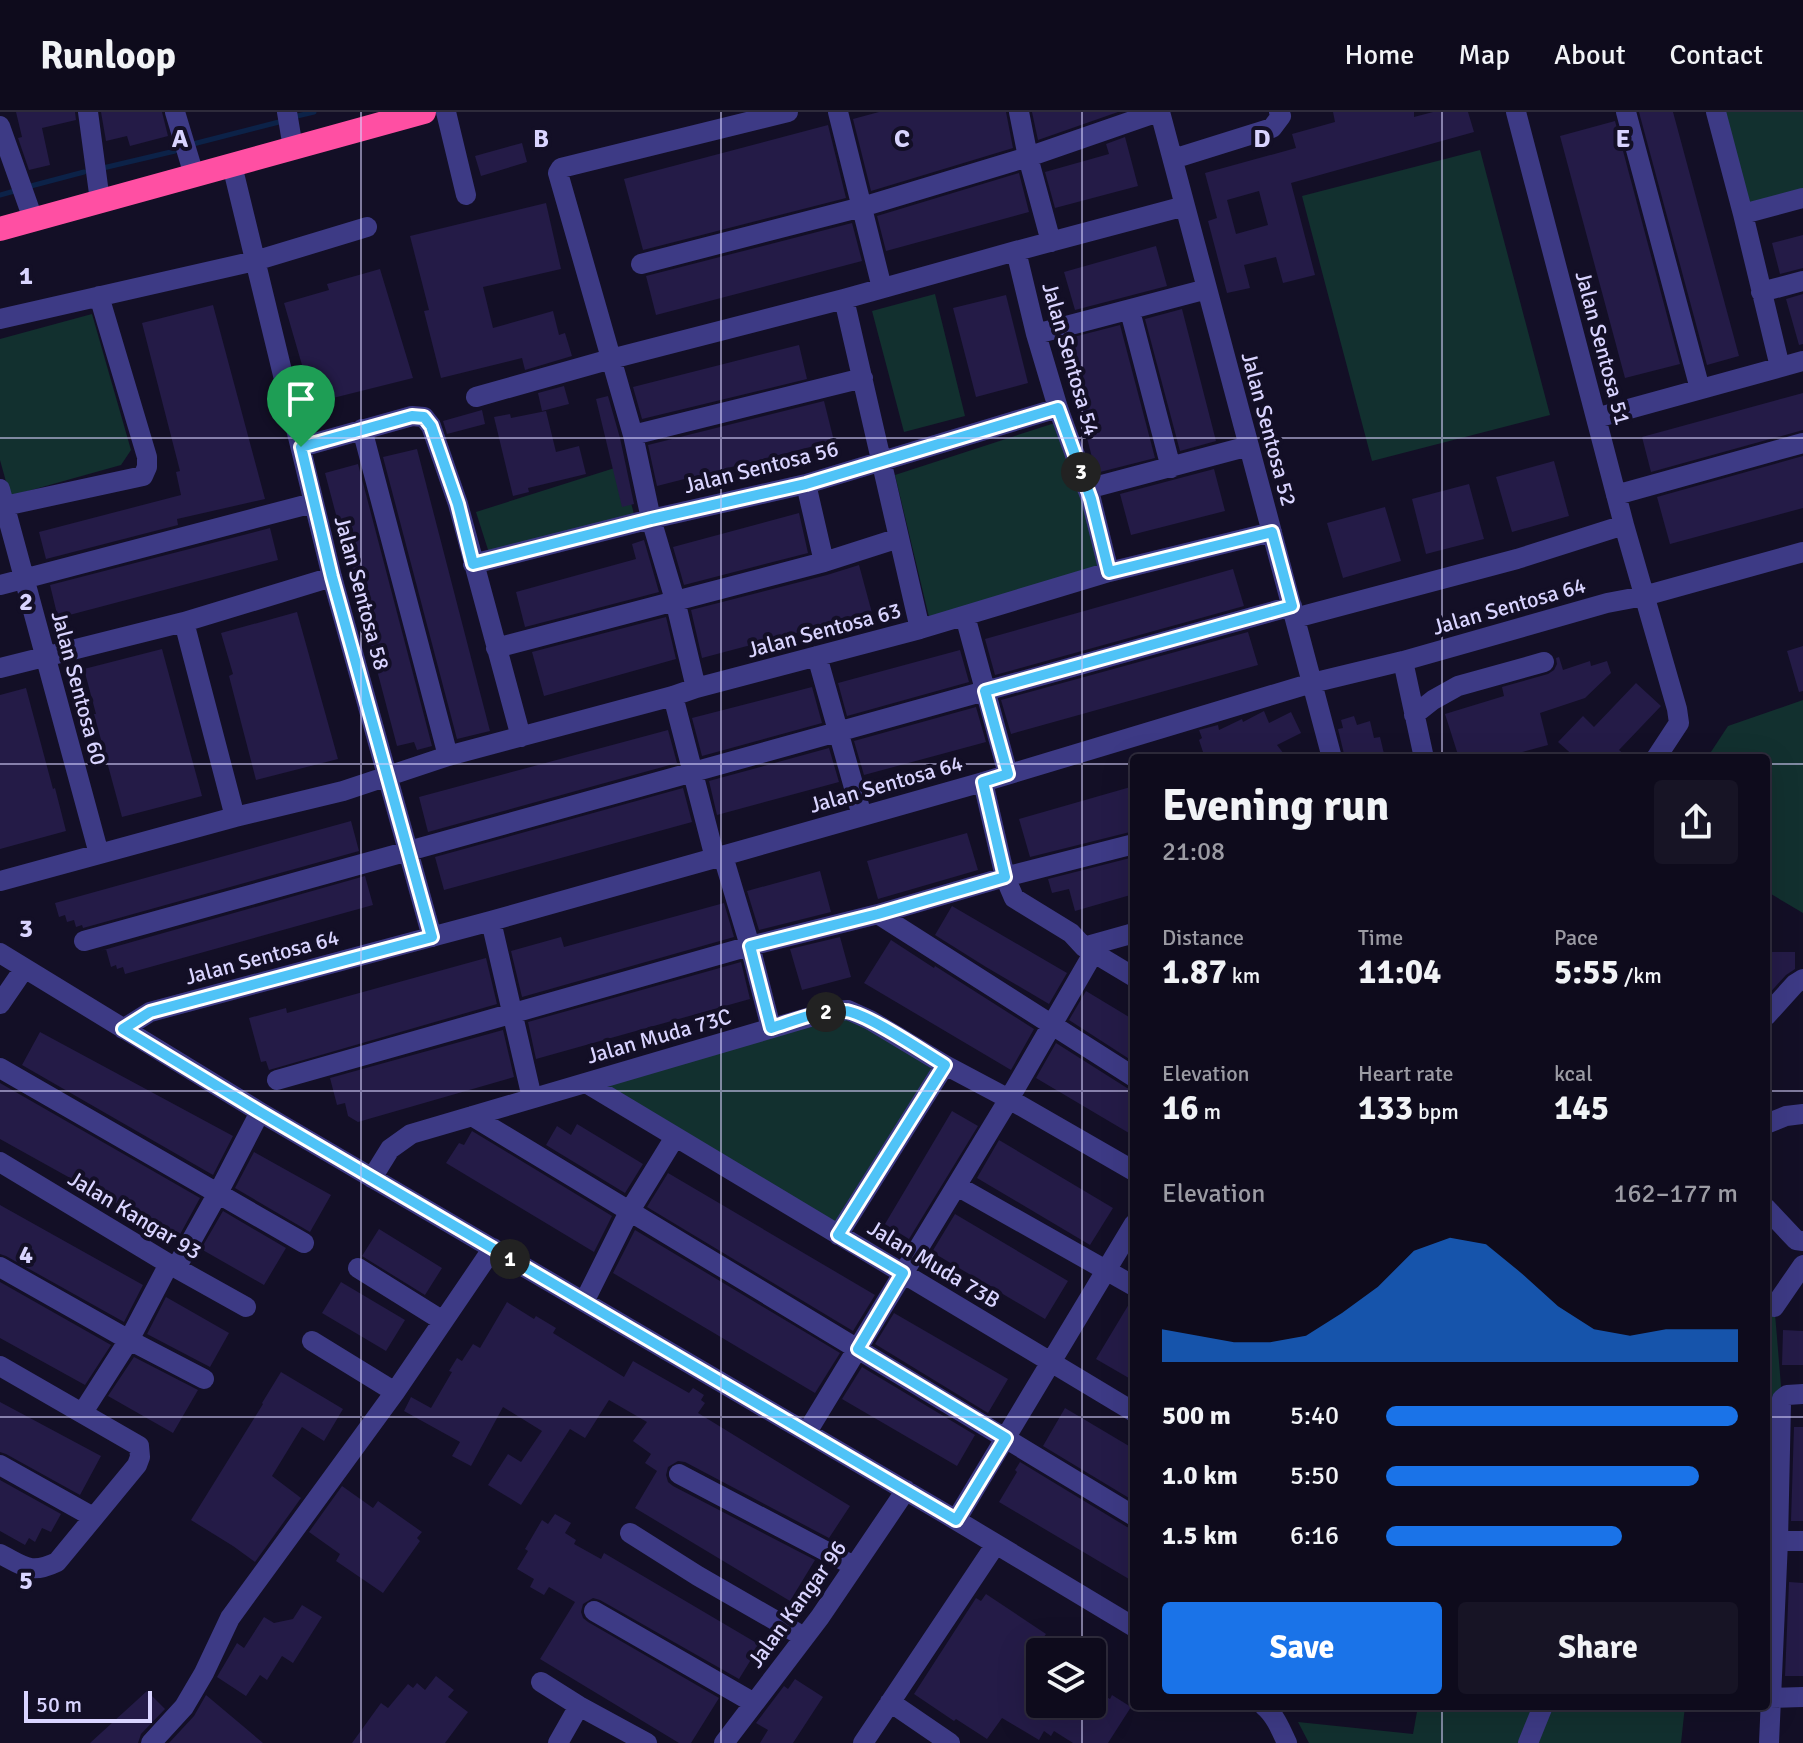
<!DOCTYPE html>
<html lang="en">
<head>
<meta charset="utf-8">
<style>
	body { margin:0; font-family:Signika,sans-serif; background:#171425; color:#f1f3f6; height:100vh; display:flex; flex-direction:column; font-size:30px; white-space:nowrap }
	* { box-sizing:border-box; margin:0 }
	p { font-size:26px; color:#9b9ba3 }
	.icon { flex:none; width:44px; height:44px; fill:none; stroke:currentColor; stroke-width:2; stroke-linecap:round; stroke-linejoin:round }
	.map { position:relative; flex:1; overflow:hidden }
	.drawer { position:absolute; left:1130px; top:642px; width:640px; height:956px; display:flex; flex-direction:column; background:#0e0b1c; border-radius:8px; box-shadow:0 8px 32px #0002,0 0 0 2px #2e2b3b }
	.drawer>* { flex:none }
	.buttons { position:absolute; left:1026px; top:1526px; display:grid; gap:16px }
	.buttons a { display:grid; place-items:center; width:80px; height:80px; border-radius:8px; background:#0e0b1c; box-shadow:0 8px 32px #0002,0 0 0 2px #2e2b3b; font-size:40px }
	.scale { position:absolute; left:24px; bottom:20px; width:128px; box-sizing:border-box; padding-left:8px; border:4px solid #d9d4ff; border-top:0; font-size:22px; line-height:28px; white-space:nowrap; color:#d9d4ff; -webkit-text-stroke:6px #130f26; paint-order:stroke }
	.pin { position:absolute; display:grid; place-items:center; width:68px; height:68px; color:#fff; margin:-82px -34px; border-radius:50% 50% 50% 0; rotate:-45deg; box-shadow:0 0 8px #0007 }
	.pin .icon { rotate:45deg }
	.km { position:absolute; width:40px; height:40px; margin:-20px; border-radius:50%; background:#222; color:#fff; font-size:22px; line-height:40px; text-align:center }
	.round { display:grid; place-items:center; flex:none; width:84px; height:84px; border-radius:8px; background:#171425 }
	.headline { display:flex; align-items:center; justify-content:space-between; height:136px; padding:0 32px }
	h1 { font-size:44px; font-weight:700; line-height:60px }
	.stats { display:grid; grid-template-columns:repeat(3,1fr); gap:12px; height:136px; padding:8px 32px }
	.stats div { display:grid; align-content:center }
	.stats b { font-size:34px; font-weight:700 }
	.stats small { font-size:22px; font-weight:400 }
	.stats p { font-size:22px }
	.chart { height:224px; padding:16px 32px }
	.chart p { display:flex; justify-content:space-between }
	.chart svg { width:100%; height:144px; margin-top:8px; fill:#1a73e8; opacity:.7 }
	.button { display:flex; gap:16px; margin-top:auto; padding:16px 32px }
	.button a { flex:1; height:92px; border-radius:8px; background:#1a73e8; color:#fff; font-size:32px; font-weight:700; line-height:92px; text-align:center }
	.button a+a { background:#171425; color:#f1f3f6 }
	ul { padding:0 32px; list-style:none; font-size:26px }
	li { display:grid; grid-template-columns:128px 96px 1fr; align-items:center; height:60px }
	li i { height:20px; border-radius:10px; background:#1a73e8 }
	header { display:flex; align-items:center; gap:48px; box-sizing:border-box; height:112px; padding:0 40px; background:#0e0b1c; border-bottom:2px solid #2e2b3b }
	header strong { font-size:38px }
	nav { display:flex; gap:44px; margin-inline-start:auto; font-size:28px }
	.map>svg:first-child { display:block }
	.green { fill:#12302f }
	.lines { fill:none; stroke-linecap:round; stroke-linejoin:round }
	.stream { stroke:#0c2248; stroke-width:5 }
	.building { fill:#241b47; fill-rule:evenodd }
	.minor { stroke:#3d3a85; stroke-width:20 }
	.highway { stroke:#ff4fa3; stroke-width:24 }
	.route-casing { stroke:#fff; stroke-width:16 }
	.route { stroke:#4fc3f7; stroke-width:10 }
	.grid { fill:none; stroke:#d9d4ff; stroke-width:2; stroke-opacity:0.55 }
	.labels { text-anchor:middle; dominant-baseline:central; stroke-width:8; stroke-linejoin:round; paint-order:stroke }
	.street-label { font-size:22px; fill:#d9d4ff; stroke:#130f26 }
	.grid-label { font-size:26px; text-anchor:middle; font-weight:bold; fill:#d9d4ff; stroke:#130f26; stroke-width:8; stroke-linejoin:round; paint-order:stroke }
</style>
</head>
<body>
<header>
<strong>Runloop</strong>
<nav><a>Home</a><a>Map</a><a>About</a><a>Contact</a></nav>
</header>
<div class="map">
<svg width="1803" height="1631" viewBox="0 0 1803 1631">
	<rect width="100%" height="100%" fill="#130f26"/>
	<path class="green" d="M1716,0H1803V86L1743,102Z
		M1480,38L1550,303L1372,349L1302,84Z
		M935,182L965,304L904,320L872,199Z
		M92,202L131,338L121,353L10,384L0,348V227Z
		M1064,308L1105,452L929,505L895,363Z
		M621,354L634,402L489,441L476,400Z
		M1803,588V801L1766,779V646H1707L1728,614Z
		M848,898L945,953L838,1123L586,971Z
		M1766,1194L1775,1202L1781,1274L1771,1584L1766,1585Z
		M1418,1594H1685L1681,1631H1309L1298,1610L1413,1622Z"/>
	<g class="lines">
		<path class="stream" d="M297,4L314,0
			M193,32L279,10
			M103,56L175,39
			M27,75L84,60
			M0,83L18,78"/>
	</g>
	<path class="building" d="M16,0H75L76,8L42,16L50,53L29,58L18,26L22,25Z
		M101,0H162L168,24L130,34L127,24L106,29Z
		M879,0H1006L1013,36L871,79L853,7Z
		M1032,0H1118L1038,28Z
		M1333,0H1414V5L1433,0H1468L1474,20L1291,71L1315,163L1283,171L1276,145L1244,153L1250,176L1227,181L1208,109L1217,106L1205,61L1296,36L1292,22L1335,10ZM1259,79L1268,113L1236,122L1227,88Z
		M1639,0H1673L1739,244L1707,253Z
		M1615,9L1680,252L1625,266L1560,24Z
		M828,13L846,86L643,138L624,67Z
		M1125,25L1138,74L1055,96L1045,60L1109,42L1106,32Z
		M522,31L527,50L481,64L475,44Z
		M1019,61L1029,100L886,139L877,104Z
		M546,91L561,157L483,175L493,216L553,199L559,223L565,221L572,244L525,258L522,246L441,266L424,199L429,198L410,124Z
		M852,111L862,149L656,203L646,164Z
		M1803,123V156L1780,162L1772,131Z
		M1156,134L1167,174L1075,198L1064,160Z
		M380,157L413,266L313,291L284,191L329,178L327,172Z
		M1803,182V232L1799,233L1786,187Z
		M1006,183L1028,271L976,285L953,196Z
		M213,193L265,387L177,407L178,413L46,447L39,420L181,383L176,360L180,359L142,211Z
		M1182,197L1216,329L1180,339L1145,207Z
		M1120,213L1155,346L1096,361L1062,228Z
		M799,233L807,267L642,307L633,275Z
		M564,274L569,292L542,299L538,281Z
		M1803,281V318L1651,360L1642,325Z
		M608,284L620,326L634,392L622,395L596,287Z
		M824,289L834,329L657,374L648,333Z
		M482,298L485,312L447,322L443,309Z
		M546,299L556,340L579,334L586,362L528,376L529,380L513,384L494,305L510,302L511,306Z
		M417,337L490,619L457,627L383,345Z
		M1803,344V396L1670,432L1657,385Z
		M1554,349L1569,404L1512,420L1496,365Z
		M358,352L432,634L417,638L414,630L397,634L325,361Z
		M1214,357L1225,399L1131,423L1120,382Z
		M1469,372L1484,427L1426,442L1412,387Z
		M1385,395L1401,449L1343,466L1327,411Z
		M799,401L808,441L684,473L673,435Z
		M270,416L278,448L58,506L50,473Z
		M644,428L659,480L525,515L516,480L636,447L632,432Z
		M859,453L872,501L702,546L691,498L827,463Z
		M1233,457L1244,494L995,563L985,527Z
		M297,500L338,647L256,668L229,564L233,562L221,521Z
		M666,505L676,547L544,584L532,540Z
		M1248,520L1258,553L1011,622L1001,588Z
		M1803,534V579L1799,580L1787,539Z
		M162,537L202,684L122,705L94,602H96L84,557Z
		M960,538L969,570L847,604L838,571Z
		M1559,545L1563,558L1590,549L1591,554L1607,549L1611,561L1585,586L1540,601L1548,633L1500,646H1459L1445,602L1504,584L1502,575L1548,562L1554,558L1557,552L1556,546Z
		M1636,571L1661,594L1619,638L1628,646H1576L1558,630L1583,604L1594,615Z
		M812,575L822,611L702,644L692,606Z
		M26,576L53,677L55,676L66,719L0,737V583Z
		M976,595L986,630L864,663L854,629Z
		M1264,599L1269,611L1291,600L1301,621L1277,633L1287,646H1205L1199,628L1202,626L1199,618L1218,613L1219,618L1242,607L1243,610Z
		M1354,604L1357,613L1370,609L1374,626L1380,625L1385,646H1345L1338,617L1343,616L1341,608Z
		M668,618L677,651L428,720L419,685Z
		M829,636L839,670L717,703L709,669Z
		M1134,674V719L1030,745L1019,707Z
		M683,676L692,710L444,778L435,745Z
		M351,709L359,739L83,816L82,813L76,815L74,808L67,810L65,803L59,805L55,791Z
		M967,721L978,758L878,787L867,749Z
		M1134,745V782L1075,799L1069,777L1052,781L1048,767Z
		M820,759L831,800L759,818L747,779Z
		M365,764L373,793L125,862L123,855L117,857L116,853L111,855L106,837L100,839Z
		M724,791L734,825L522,885L511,839L561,825L564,835Z
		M952,794L1067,861L1049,892L986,855L935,823Z
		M840,825L851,865L802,878L790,837Z
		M891,828L934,856L935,854L1034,917L1011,958L864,871Z
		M1766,840H1795V857L1786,863L1766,885Z
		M486,846L497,892L269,958L266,949L261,950L249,906L286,896L287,901Z
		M741,850L750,887L536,947L528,910Z
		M1086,879L1134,908V950L1069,908Z
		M503,918L514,965L358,1010L348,1004L345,991L337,993L330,966Z
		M40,920L233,1024L213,1063L22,953Z
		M1056,931L1127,976L1134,978V1024L1036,966Z
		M0,971L200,1086L178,1126L0,1027Z
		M952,999L978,1014L909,1127L885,1112Z
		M577,1012L643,1052L625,1081L546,1033L557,1014L571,1023Z
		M472,1019L612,1104L594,1140L446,1051L459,1031L464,1033Z
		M999,1028L1113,1096L1090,1133L977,1066Z
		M254,1040L331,1083L310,1120L235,1076Z
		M668,1061L875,1183L853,1219L647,1095Z
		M0,1093L143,1173L124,1210L6,1144L0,1142Z
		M223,1099L286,1136L264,1173L201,1137Z
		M955,1102L1068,1169L1045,1207L932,1140Z
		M379,1117L442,1156L425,1183L362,1144Z
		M635,1118L840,1241L815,1281L613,1161Z
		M0,1170L111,1233L85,1273L0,1226Z
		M341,1170L405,1208L386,1239L322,1201Z
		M166,1185L229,1221L210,1255L147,1222Z
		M1132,1187H1134V1269L1096,1247Z
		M507,1190L534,1207L536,1204L556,1216L553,1221L624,1265L633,1249L689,1281L693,1276L704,1283L701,1288L705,1291L698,1301L850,1394L829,1426L685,1350L678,1349L668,1355L666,1363L668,1370L673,1374L815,1448L790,1489L635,1396L657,1359L645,1351L651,1342L633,1329L647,1310L609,1288L585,1326L570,1317L521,1393L488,1373L508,1342L521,1350L542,1319L503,1295L471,1354L452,1344L460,1330L404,1299L411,1285L431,1296L452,1260L449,1259L457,1246L462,1249L473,1232L480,1236Z
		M894,1201L1008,1267L988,1301L875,1232Z
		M1783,1218L1803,1219V1253H1782Z
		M134,1245L198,1278L173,1321L108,1284Z
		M862,1255L975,1323L957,1354L842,1287Z
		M281,1260L343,1297L324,1329L302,1315L272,1364L301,1386L255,1450L233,1434L191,1408L263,1292L262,1291Z
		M0,1290L101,1344L80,1383L6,1342L0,1340Z
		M1065,1296L1134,1337V1389L1043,1334Z
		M1794,1315H1803V1409H1791Z
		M1020,1350L1127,1415L1134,1417V1470L999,1390L1017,1360L1015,1358Z
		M0,1368L61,1402L51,1420L42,1416L35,1430L29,1426L25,1433L0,1419Z
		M342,1374L373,1396L378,1389L422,1420L417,1426L420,1429L383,1481L336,1449L340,1442L309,1420Z
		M555,1402L571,1411L565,1421L576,1428L574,1432L601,1447L604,1441L760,1533L739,1567L600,1488L593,1486L583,1492L581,1500L583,1506L588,1510L719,1586L691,1631H679L540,1547L575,1490L549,1475L544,1483L530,1475L534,1467L517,1457L528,1439L525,1437L542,1408L548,1412Z
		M1789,1470L1803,1471V1564H1785Z
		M986,1482L1046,1522L1041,1529L1045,1532L1040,1539V1592H1092V1576L1110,1587L1112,1583L1131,1595L1108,1631H1073L1054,1619L1051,1624L1044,1619L1039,1628L1002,1606L987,1627L956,1607L954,1609L914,1582L976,1486L981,1489Z
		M302,1493L322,1505L293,1551L282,1544L267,1568L260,1563L246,1584L217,1565L237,1531L244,1536L264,1505L274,1511L293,1507Z
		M436,1564L454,1578L448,1585L468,1600L445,1631H352L381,1591L388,1596L408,1572L413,1576L417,1571L425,1578Z
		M795,1567L823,1585L793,1631H760L768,1618L756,1611L784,1574L788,1577Z
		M147,1579L165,1597L141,1622L138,1631H90Z
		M206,1583L263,1631H169L194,1604Z"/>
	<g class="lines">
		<path class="minor" d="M88,0L100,89
			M175,0L194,63
			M287,0L293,36
			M446,0L466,83
			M838,0L882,176
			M1019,0L1028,45L1051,130
			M1160,0L1332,646
			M1516,0L1624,413L1677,597L1679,611L1656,646
			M1626,0L1700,277
			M1716,0L1743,102L1780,255
			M0,14L33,107
			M1173,47L1272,16L1281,4L1279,0
			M232,53L332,465L432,825
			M1743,102L1803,86
			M1016,139L1036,222L1058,296L1091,387L1109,460
			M641,152L862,95L1028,45L1158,0
			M1761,180L1803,169
			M844,187L920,517
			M1130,199L1171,356
			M0,207L255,149L367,115
			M1036,222L1207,177
			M476,285L611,247L844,187L1016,139L1185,94
			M1596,306L1803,249
			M362,317L448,644
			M633,323L863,266
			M301,335L412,304L424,305L431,314L458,392L521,625
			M806,372L824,450
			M0,377L99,742
			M1087,377L1249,334
			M1616,383L1803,331
			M0,395L143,364L147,355V345L99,184
			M473,452L651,407L806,372L1058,296
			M0,473L313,391
			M965,504L1008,662
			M1295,506L1517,447L1624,413
			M184,510L235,705
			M496,536L824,450L899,426
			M817,544L862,704
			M1403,549L1424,646
			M0,556L184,510L332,465
			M696,576L675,488L651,407L633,323L558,61L561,56L788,0
			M673,584L715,746
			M1414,603L1433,588L1458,574L1544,550
			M983,670L1005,765L1014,786L1071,821L1084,835L1134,865
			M723,744L750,834L771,916
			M0,769L235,705L343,679L448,644L673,584L696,576L920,517L1109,460L1272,420
			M878,802L1134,965
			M491,809L532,986
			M84,829L1292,494
			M1084,835L1134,821
			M0,841L260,1000L956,1408L1134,1515
			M0,892L24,857
			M1766,904L1795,872L1803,867
			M123,917L150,900L491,809L715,746L983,670L1312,571L1403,549L1607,491L1644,484L1803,440
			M0,956L304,1131
			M277,968L750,834L878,802L1005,765L1134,732
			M586,971L1134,1300
			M472,1004L1134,1404
			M1766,1012L1786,1004L1803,1002
			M0,1050L169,1152L246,1195
			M372,1066L390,1037L411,1022L827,900L848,898L870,908L945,953L1009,987L1134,1059
			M957,1074L1134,1174
			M1766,1096L1796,1128L1803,1129
			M838,1123L945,953
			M0,1155L129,1228L204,1267
			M176,1156L218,1081L260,1000
			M358,1156L443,1209
			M584,1190L629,1100L675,1025
			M1774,1195L1803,1153
			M312,1229L395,1280
			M0,1254L139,1334L140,1345L137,1353L57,1450C30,1463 24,1454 0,1442
			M83,1300L129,1228L169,1152
			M807,1320L1009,987L1094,840
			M0,1353L93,1405
			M679,1362L854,1454
			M956,1408L1134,1112
			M630,1421L698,1464L804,1525
			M1778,1429H1803
			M594,1499L754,1591
			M541,1570L579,1594L647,1631
			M1770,1586L1803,1585
			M890,1590L950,1631
			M1264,1594C1275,1603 1281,1618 1287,1631
			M151,1631L184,1595L204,1561L230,1506L395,1280L493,1136
			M558,1631L579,1594
			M724,1631L820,1505L906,1378
			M863,1631L996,1432
			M1528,1631L1543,1594
			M1769,1631L1778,1429L1781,1292L1782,1287L1787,1283L1803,1282"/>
		<path class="highway" d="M0,117L424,0"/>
	</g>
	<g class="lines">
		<defs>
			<path id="route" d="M1058,296L1091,387L1109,460L1272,420L1292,494L985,579L1008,662L983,670L1005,765L878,802L750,834L771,916C794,909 821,897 845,899C865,900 925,941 945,953L838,1123L903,1161L858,1237L1006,1326L956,1408L260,1000L123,917L150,900L432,825L332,465L301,335L412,304L424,305L431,314L458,392L473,452L651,407L806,372Z"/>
		</defs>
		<use href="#route" class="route-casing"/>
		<use href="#route" class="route"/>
	</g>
	<path class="grid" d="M361,0V1631M721,0V1631M1082,0V1540M1442,0V646M0,326H1803M0,652H1134M1766,652H1803M0,979H1134M1766,979H1803M0,1305H1134M1766,1305H1803M1082,1592V1631M1442,1594V1631"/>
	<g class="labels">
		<g class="street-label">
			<text transform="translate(1603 236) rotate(75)">Jalan Sentosa 51</text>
			<text transform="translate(1071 247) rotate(74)">Jalan Sentosa 54</text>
			<text transform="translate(1269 317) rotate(75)">Jalan Sentosa 52</text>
			<text transform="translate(761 355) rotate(-14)">Jalan Sentosa 56</text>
			<text transform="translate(362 481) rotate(75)">Jalan Sentosa 58</text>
			<text transform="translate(1509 494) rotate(-16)">Jalan Sentosa 64</text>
			<text transform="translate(824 518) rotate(-15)">Jalan Sentosa 63</text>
			<text transform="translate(79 576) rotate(75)">Jalan Sentosa 60</text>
			<text transform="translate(886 672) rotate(-16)">Jalan Sentosa 64</text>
			<text transform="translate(262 845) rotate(-15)">Jalan Sentosa 64</text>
			<text transform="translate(659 924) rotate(-16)">Jalan Muda 73C</text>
			<text transform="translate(135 1103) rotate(31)">Jalan Kangar 93</text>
			<text transform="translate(934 1152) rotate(31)">Jalan Muda 73B</text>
			<text transform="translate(797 1492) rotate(-54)">Jalan Kangar 96</text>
		</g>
	</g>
	<g class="grid-label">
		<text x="180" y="35">A</text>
		<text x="541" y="35">B</text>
		<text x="902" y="35">C</text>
		<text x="1262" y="35">D</text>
		<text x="1623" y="35">E</text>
		<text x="26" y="172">1</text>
		<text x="26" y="498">2</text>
		<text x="26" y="825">3</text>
		<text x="26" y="1151">4</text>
		<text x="26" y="1477">5</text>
	</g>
</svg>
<div class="buttons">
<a><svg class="icon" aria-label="layers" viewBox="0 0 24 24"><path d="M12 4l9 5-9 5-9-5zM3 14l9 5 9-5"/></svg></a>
</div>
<div class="scale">50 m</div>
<div class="pin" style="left:301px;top:335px;background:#1e9e55"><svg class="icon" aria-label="arrive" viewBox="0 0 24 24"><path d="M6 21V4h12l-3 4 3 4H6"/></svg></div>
<b class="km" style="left:510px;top:1147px">1</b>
<b class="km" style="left:826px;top:900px">2</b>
<b class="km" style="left:1081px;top:360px">3</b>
<section class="drawer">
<div class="headline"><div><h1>Evening run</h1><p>21:08</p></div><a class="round"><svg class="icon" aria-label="share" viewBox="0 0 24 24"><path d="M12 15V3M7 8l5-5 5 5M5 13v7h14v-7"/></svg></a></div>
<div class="stats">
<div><p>Distance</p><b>1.87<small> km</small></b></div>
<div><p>Time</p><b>11:04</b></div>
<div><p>Pace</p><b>5:55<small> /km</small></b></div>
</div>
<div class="stats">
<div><p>Elevation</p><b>16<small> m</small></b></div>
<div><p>Heart rate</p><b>133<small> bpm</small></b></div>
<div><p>kcal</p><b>145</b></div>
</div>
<div class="chart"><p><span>Elevation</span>162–177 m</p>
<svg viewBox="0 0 160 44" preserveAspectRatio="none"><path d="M0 44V34L10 36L20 38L30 38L40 36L50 29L60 21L70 10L80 6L90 8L100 17L110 27L120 34L130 36L140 34L150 34L160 34V44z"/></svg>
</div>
<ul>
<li><b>500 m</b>5:40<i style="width:100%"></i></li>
<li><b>1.0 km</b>5:50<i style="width:89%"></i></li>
<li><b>1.5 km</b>6:16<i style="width:67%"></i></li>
</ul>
<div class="button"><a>Save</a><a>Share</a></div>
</section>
</div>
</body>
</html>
